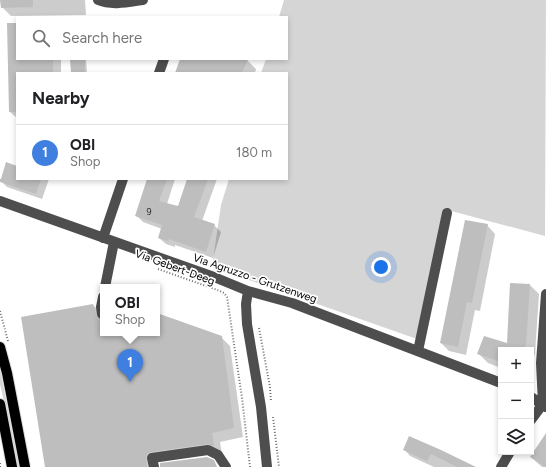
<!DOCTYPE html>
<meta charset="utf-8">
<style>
:root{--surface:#fff;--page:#f6f6f6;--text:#202124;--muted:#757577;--line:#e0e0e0;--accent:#ea580c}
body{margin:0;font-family:Figtree,sans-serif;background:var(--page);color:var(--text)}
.controls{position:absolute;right:12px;bottom:12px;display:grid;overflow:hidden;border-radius:0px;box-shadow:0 2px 6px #0003}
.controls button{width:36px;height:36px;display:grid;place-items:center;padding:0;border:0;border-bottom:1px solid var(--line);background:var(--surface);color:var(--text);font:20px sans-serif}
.you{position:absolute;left:381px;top:267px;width:14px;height:14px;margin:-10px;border:3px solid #fff;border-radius:50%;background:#1a73e8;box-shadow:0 0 0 6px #1a73e833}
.badge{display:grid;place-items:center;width:26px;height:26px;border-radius:50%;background:var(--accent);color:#fff;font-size:13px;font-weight:700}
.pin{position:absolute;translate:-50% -33px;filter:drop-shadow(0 1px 2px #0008)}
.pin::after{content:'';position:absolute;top:21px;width:14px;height:12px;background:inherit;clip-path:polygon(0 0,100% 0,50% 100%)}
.popup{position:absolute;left:100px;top:284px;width:60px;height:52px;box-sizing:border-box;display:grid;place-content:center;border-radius:0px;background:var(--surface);filter:drop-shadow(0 1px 3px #0005);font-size:13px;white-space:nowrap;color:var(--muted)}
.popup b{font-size:15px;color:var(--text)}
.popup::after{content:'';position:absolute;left:50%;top:100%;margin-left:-8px;border:8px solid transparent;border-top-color:var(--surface)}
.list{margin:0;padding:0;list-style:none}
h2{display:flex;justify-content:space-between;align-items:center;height:52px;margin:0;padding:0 16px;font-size:17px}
h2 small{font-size:13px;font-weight:400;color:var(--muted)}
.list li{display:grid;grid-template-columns:26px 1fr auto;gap:12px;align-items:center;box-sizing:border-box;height:56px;padding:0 16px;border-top:1px solid var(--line)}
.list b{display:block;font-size:15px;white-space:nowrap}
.list p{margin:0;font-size:13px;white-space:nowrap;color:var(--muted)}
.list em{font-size:13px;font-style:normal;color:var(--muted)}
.icon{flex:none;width:22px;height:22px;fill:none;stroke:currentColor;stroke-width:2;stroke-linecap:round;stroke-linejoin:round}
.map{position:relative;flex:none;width:546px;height:467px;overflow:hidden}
.search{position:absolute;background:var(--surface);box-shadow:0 2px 6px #0003;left:16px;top:16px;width:272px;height:44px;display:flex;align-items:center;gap:10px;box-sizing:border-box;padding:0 14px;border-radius:0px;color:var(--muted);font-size:15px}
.panel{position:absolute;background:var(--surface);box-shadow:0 2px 6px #0003;left:16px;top:72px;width:272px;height:108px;border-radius:0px}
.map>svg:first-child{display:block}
</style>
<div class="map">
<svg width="546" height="467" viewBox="0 0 546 467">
<rect width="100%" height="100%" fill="#fff"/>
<path fill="#d5d5d5" d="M284 0H546L545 236 444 209 417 339 212 267 221 205 229 179H287V73H261L266 59H287V17H279Z
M0 369 18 460 19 467H16L6 411 0 384Z"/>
<path fill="#0003" d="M2 0H85L86 15 11 16 2 7Z
M17 24V59H61V73H17V118L10 112Z
M71 59H86L87 73H72Z
M181 59H246L256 69 255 73H176Z
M17 167V179H49L42 199 7 187 1 181Z
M148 179H175L167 204 178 208 188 179H217L202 221 214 225 221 232 213 258 175 245V247L166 244 159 238 162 229 143 222 136 215Z
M487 225 495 234 480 311 475 310 466 355 449 351 441 343Z
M530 285 539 294 535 354 531 361V350H501V368L488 363 479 354 508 345Z
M93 305 102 314 103 333H157V314L221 337 230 346 243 437 220 442 222 454 217 452 157 462 154 467H46Z
M410 437 470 467H434L410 456 404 449Z
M546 437V467H542L531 457Z"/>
<path fill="#bebebe" d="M0 0H33V7L1 8Z
M7 23H17V59H53V73H17V112H9Z
M70 59H85V73H71Z
M180 59H248L242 73H175Z
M6 162 17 166V179H41L36 194 0 182V179H1Z
M147 179H167L159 201 178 206 187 179H208L194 217 215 224 206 252 169 239 168 241 158 238 162 225 135 216Z
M465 220 488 224 472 303 467 302 458 347 440 343Z
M510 283 530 284 526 345 523 350H501V362L477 354 484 336 507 343Z
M93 304 97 318 99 320H103V333H157V313L222 336 234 428 212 433 214 446 207 444 151 452 148 453 146 456 147 467H45L21 317Z
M546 433V467H545L530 457Z
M409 436 441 450 476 467H457L431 454 427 461 403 450Z
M207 457 214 460 217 467H160V463Z"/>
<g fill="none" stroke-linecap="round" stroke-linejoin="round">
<defs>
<path id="major" d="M0 347 7 373 25 467
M0 404 12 467"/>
</defs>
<use href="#major" stroke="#dbdbdb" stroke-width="12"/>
<path stroke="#707070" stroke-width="2" stroke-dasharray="1 2" stroke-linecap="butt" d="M158 269 220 291 224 293 227 297 242 398 250 467
M0 311 8 341
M259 328 270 387 271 402
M273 417 279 467
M0 463V467"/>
<path stroke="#4e4e4e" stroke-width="10" d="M98 0C112 6 129 2 143 0
M159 73 164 59
M0 201 214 277 248 291 292 303 501 383
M103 238 123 179
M105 287 114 242
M248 291 246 304 247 324 261 407 267 467
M102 314 101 307 103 297
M418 351 447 213
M531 397 546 407
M531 420 543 404 541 363 546 294
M154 467 152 458 208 450 218 455 226 467
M501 467 510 452"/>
<use href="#major" stroke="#000" stroke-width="10"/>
</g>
<g text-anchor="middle" stroke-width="3.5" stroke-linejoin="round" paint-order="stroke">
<g font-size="9" fill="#303030">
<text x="149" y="215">9</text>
</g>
<g font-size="11" fill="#000" stroke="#fff">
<text transform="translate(175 267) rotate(20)" y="4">Via Gebert-Deeg</text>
<text transform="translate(255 278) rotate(19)" y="4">Via Agruzzo - Grutzenweg</text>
</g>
</g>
</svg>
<div class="controls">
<button>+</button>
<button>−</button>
<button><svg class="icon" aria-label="layers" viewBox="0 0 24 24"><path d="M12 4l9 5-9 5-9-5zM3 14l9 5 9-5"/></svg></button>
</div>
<div class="you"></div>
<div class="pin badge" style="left:130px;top:382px;background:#3f7fe0">1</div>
<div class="popup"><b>OBI</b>Shop</div>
<div class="search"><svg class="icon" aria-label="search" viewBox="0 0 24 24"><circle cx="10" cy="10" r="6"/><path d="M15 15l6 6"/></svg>Search here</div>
<section class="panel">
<h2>Nearby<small></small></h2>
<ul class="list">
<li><span class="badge" style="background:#3f7fe0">1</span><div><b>OBI</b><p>Shop</p></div><em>180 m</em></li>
</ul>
</section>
</div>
